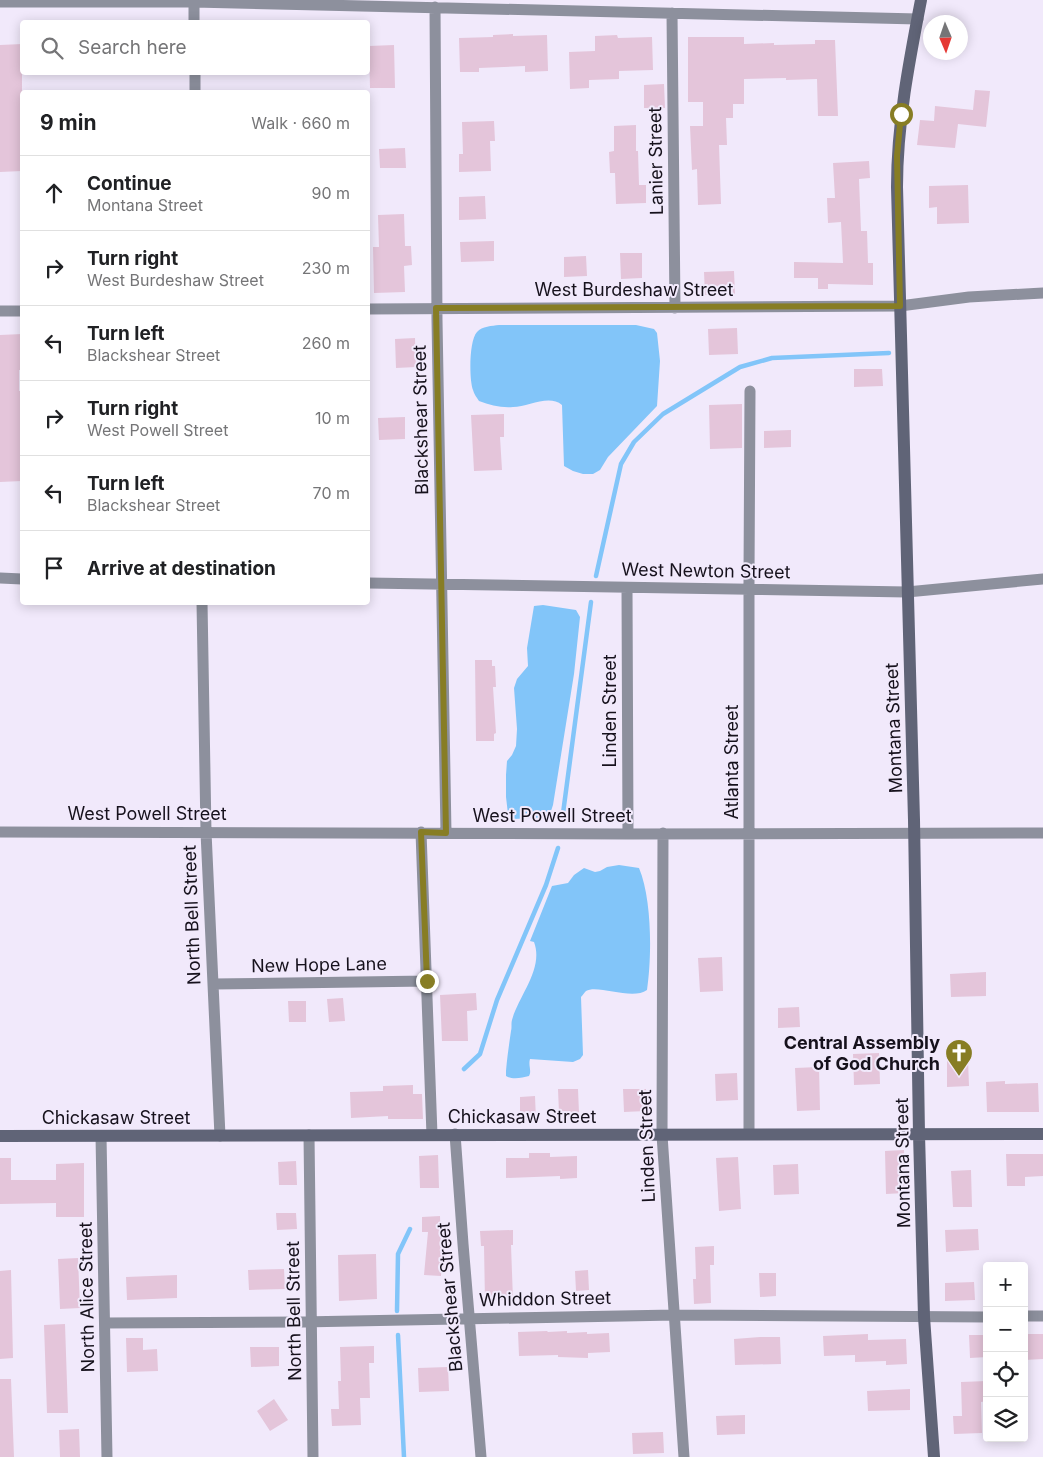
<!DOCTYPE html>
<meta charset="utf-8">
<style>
:root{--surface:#fff;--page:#f2f2f2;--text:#202124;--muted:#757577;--line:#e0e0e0}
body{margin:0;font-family:Inter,sans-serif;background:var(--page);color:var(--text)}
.controls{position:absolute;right:15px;bottom:15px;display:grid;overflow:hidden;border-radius:5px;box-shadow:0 2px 12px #0003}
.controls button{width:45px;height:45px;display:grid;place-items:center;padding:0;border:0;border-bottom:1px solid var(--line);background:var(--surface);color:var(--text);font:25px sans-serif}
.compass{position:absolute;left:923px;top:15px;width:45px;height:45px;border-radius:50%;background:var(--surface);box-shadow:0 2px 12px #0003;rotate:178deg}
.stop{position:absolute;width:15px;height:15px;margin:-11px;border:4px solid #877d24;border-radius:50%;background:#fff}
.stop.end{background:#877d24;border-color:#fff;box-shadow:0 1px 5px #0008}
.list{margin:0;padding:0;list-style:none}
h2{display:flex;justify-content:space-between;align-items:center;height:65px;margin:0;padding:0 20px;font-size:21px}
h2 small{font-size:16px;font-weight:400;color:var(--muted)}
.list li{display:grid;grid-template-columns:32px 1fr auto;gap:15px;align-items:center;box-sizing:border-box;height:75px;padding:0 20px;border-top:1px solid var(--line)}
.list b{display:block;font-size:19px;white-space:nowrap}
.list p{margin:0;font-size:16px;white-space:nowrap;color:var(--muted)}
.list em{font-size:16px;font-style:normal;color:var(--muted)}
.icon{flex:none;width:28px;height:28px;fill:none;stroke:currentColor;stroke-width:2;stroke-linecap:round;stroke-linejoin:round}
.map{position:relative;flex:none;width:1043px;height:1457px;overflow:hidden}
.search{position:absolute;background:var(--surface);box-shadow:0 2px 12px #0003;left:20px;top:20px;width:350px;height:55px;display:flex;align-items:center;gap:12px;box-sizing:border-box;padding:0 18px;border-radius:5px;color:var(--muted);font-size:19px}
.panel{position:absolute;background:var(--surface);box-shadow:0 2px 12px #0003;left:20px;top:90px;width:350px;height:515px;border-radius:5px}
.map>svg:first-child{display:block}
</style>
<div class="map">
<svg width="1043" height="1457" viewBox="0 0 1043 1457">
<rect width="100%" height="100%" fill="#f1e9fb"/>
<path fill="#82c5f9" d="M499 325H636L654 329 657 333 660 361 657 406 608 457 600 470 593 474H583L573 471 564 466 562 405C549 394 528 407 513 407 501 408 490 405 479 401 477 398 474 394 473 390 469 380 469 340 477 332 482 326 492 326 499 325Z
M543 605 576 610 580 617 574 674 553 805 549 817 514 819 508 814 506 797V775L507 761 512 755 516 746 517 729 514 688 517 679 528 666 527 648 534 606Z
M619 865 639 868C652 899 652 956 647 990 632 1001 598 984 586 991 584 993 583 995 581 997L583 1055 580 1059 573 1062 530 1059C528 1065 532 1071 529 1076 522 1078 512 1080 506 1076V1071C507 1058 509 1045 511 1031 512 1028 511 1023 512 1020 519 995 544 969 534 942L530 941 552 886 568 883 574 875 584 868 595 872 600 871 607 867Z"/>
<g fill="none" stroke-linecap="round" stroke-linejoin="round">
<path stroke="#82c5f9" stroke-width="4.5" d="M596 576 621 464 634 442 663 414 740 367 772 358 889 353
M562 821 591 602
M464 1069 480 1054 497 1000 546 885 558 848
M397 1311 398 1254 410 1229
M398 1335 404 1457"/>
</g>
<path fill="#e4c5da" d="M513 34V36L547 35 548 71 525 72V66L479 68V72H460L459 38 493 37V35Z
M617 35 618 38 652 37 653 70 619 71V79L589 80V88L570 89 569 52 595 51V36Z
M688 37H744V44L774 43V45L815 44V40H835L838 116H818L817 79 786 80V78L744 79V104H733V118H726L727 145H719L721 204 698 205 697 169 692 170 690 126H703V102H688Z
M22 44V171L0 172V45Z
M394 45 395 88H370L369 46Z
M664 84 665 108H644V85Z
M975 90 990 91 986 127 958 124 955 148 917 145 920 120 934 121 935 106 973 110Z
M494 121 495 141H490L491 171 459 172V154H463L462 122Z
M636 125V151H638L639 185H646V203L616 204 615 173H610L609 152 614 151V126Z
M405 148 406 168H380L379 149Z
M869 161 870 178 859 179 861 231H867L868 263H873V285L828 284V289H818V278H794V262L843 263 841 222 828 223 827 198H835L833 163Z
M968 185 969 223 937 224V207L929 208V186Z
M485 196 486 219 459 220V197Z
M404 214 405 246H411L412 265 404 266 405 292 374 293 373 247H379L378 215Z
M494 241V261L461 262 460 242Z
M620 253H642V278L621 279Z
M586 256 587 276 564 277V257Z
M734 271 735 294 705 295 704 272Z
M737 328 738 354 709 355 708 329Z
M22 334V370H19V391H22V481L0 482V335Z
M415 338 416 367 396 368 395 339Z
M854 369H882L883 386 854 387Z
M742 404V448L710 449 709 405Z
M504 414V437H500L502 470 474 471 471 415Z
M405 417V439L379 440 378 418Z
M791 430V447L764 448V431Z
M475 660H492V666H495L496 687H493L496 733 494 734V741H476Z
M722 957 723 991 700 992 698 958Z
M986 972V996L951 997 950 974Z
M476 993 477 1010 467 1011 468 1041H442L440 995Z
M343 998 345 1021 329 1022 327 999Z
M288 1001H306V1022H289Z
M799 1007 800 1027 778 1028V1008Z
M879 1053 880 1084 854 1085 853 1054Z
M968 1060 969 1086 947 1087V1061Z
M819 1067 820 1110 797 1111 795 1068Z
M737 1073 738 1100 716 1101 715 1074Z
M1005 1081V1084L1038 1083 1039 1112H987L986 1082Z
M413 1085V1094H422L423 1119H388V1116L351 1118 350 1092 383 1091V1086Z
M558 1089H578L579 1113H559Z
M623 1089H646V1111L624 1112Z
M535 1096 536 1120 520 1121V1097Z
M904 1150 905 1193 886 1194 885 1151Z
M529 1153H550V1157L577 1156V1178L560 1179V1176L506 1178V1158H529Z
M1006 1154H1043V1176L1025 1177V1186H1007Z
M438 1155 439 1188H420L419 1156Z
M738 1157 741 1209 719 1211 716 1158Z
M0 1158H11V1180H56V1164L84 1163V1217H56V1203L0 1204Z
M296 1161 297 1185H279L278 1162Z
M798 1164 799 1194 774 1195 773 1165Z
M971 1170 972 1207H953L951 1171Z
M276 1213H296L297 1229 277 1230Z
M440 1216 441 1251H443L441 1276 424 1275 428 1232H422V1217Z
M978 1229 979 1250 946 1252 945 1230Z
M513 1230V1245H511L513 1300 485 1301 484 1246H481L480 1231Z
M714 1246V1265H710L711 1303 694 1304 693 1279H696L695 1247Z
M376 1254 377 1299 339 1301 338 1255Z
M78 1258 80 1308 60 1309 58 1259Z
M284 1269 285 1289 249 1290 248 1270Z
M11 1270 13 1358 0 1359V1271Z
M588 1270 589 1290 576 1291 575 1271Z
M759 1273H776V1296L760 1297Z
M177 1275V1298L127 1300 126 1277Z
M974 1282 975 1300 945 1301V1283Z
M65 1324 68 1413H47L44 1325Z
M547 1331 548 1332 567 1331V1333L587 1332V1334L609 1333 610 1352 588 1353V1358L558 1357V1355L519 1356 518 1332Z
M868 1334V1340L906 1339 907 1364 886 1365V1361L855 1362V1355L824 1356 823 1336Z
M1024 1334H1043V1359L1024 1360Z
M969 1335H987V1357L970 1358Z
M760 1337H780L781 1364 735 1365 734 1339Z
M126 1338H143V1350L157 1349 158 1371 127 1372Z
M374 1346V1363H369L370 1398H360L361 1425 332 1426 331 1409H339L338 1381H341L340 1347Z
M250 1347H279V1366L251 1367Z
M448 1367 449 1391 419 1392 418 1368Z
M0 1379H11L14 1457H0Z
M987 1381V1401L981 1402 982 1433 954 1434 953 1416H962L961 1382Z
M910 1389V1410L868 1411 867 1391Z
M274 1399 288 1420 270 1431 257 1411Z
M745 1415V1434L717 1435 716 1416Z
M79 1429 80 1457H60L59 1430Z
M663 1432 664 1453 633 1454 632 1433Z"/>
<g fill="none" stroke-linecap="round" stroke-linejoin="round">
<path stroke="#8d909d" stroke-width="11" d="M194 0V22
M0 2H194L918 19
M435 7 437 320 446 833
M672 13 675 308
M195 72V92
M368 309 900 306 969 297 1043 293
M0 311H22
M0 578 22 579
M368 583 907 592 1043 579
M627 588 628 834
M202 602 206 832 220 1136
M0 832 628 834 1043 833
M421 832 432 1135
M663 833 662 1135 684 1457
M213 984 427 981
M455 1134 463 1244 481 1457
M749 1134V577L750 391
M309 1135 313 1457
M101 1136 107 1457
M1024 1316H1043
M105 1323 301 1322 675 1315 987 1317"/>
<path stroke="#606477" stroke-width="12" d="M921 0C909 62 897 124 897 187L914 820 919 1134 924 1317 934 1457
M0 1136 1043 1134"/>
</g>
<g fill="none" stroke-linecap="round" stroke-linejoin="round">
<path stroke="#877d24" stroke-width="6" d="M427 981 421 832 446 833 436 308 900 306 897 156 901 114"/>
</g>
<defs>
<symbol id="church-pin" viewBox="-11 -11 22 30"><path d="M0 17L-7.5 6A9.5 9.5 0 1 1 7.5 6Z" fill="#877d24" stroke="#f1e9fb"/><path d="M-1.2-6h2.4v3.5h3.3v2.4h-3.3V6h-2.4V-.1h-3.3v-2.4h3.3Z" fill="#fff"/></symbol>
</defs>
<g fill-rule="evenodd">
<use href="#church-pin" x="943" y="1037" width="32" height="43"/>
</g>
<g text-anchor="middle" stroke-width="4" stroke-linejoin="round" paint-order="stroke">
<g font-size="18" fill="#16111c" stroke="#f1e9fb">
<text transform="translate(656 161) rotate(-91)" y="6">Lanier Street</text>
<text x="634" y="296">West Burdeshaw Street</text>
<text transform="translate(421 420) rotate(-91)" y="6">Blackshear Street</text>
<text transform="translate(706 571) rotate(1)" y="6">West Newton Street</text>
<text transform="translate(610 711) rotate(-90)" y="6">Linden Street</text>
<text transform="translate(894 728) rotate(-92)" y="6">Montana Street</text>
<text transform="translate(732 762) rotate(-90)" y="6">Atlanta Street</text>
<text x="147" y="820">West Powell Street</text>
<text x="552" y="822">West Powell Street</text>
<text transform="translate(192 915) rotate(-92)" y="6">North Bell Street</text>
<text transform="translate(319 965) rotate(-1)" y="6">New Hope Lane</text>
<text x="522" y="1123">Chickasaw Street</text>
<text x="116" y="1124">Chickasaw Street</text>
<text transform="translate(647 1146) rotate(-92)" y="6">Linden Street</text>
<text transform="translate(903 1163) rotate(-91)" y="6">Montana Street</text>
<text transform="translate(87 1297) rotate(-91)" y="6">North Alice Street</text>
<text transform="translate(450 1297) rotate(-95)" y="6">Blackshear Street</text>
<text transform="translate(545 1299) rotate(-1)" y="6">Whiddon Street</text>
<text transform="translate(294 1311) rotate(-91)" y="6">North Bell Street</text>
</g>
<g font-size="18" font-weight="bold" fill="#16111c" stroke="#f1e9fb" text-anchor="end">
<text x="940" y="1049">Central Assembly<tspan x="940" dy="21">of God Church</tspan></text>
</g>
</g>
</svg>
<div class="controls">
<button>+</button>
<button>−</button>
<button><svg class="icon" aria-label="locate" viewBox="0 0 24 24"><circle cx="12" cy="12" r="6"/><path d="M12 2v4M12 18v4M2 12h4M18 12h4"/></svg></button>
<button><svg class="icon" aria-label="layers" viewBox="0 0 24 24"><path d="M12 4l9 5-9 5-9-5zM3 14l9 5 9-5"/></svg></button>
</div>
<svg class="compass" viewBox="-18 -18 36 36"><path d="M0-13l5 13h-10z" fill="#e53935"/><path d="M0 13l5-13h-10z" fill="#757577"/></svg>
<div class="stop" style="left:901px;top:114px"></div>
<div class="stop end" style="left:427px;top:981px"></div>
<div class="search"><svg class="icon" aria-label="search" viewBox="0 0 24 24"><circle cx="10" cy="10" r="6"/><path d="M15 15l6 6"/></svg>Search here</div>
<section class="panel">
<h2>9 min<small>Walk · 660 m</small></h2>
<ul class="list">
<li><svg class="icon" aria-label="ahead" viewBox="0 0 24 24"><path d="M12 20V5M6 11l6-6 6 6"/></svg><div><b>Continue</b><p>Montana Street</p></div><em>90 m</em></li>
<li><svg class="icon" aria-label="right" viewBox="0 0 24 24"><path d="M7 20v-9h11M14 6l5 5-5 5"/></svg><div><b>Turn right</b><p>West Burdeshaw Street</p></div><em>230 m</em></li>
<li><svg class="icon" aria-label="left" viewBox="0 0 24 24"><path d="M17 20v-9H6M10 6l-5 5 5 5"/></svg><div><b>Turn left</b><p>Blackshear Street</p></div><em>260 m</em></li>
<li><svg class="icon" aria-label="right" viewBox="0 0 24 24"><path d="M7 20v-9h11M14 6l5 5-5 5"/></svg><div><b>Turn right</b><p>West Powell Street</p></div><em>10 m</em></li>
<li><svg class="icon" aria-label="left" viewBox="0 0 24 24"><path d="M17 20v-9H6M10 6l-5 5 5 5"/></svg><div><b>Turn left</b><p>Blackshear Street</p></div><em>70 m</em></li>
<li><svg class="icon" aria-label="arrive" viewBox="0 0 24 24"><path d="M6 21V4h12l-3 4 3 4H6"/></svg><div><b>Arrive at destination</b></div></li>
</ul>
</section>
</div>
